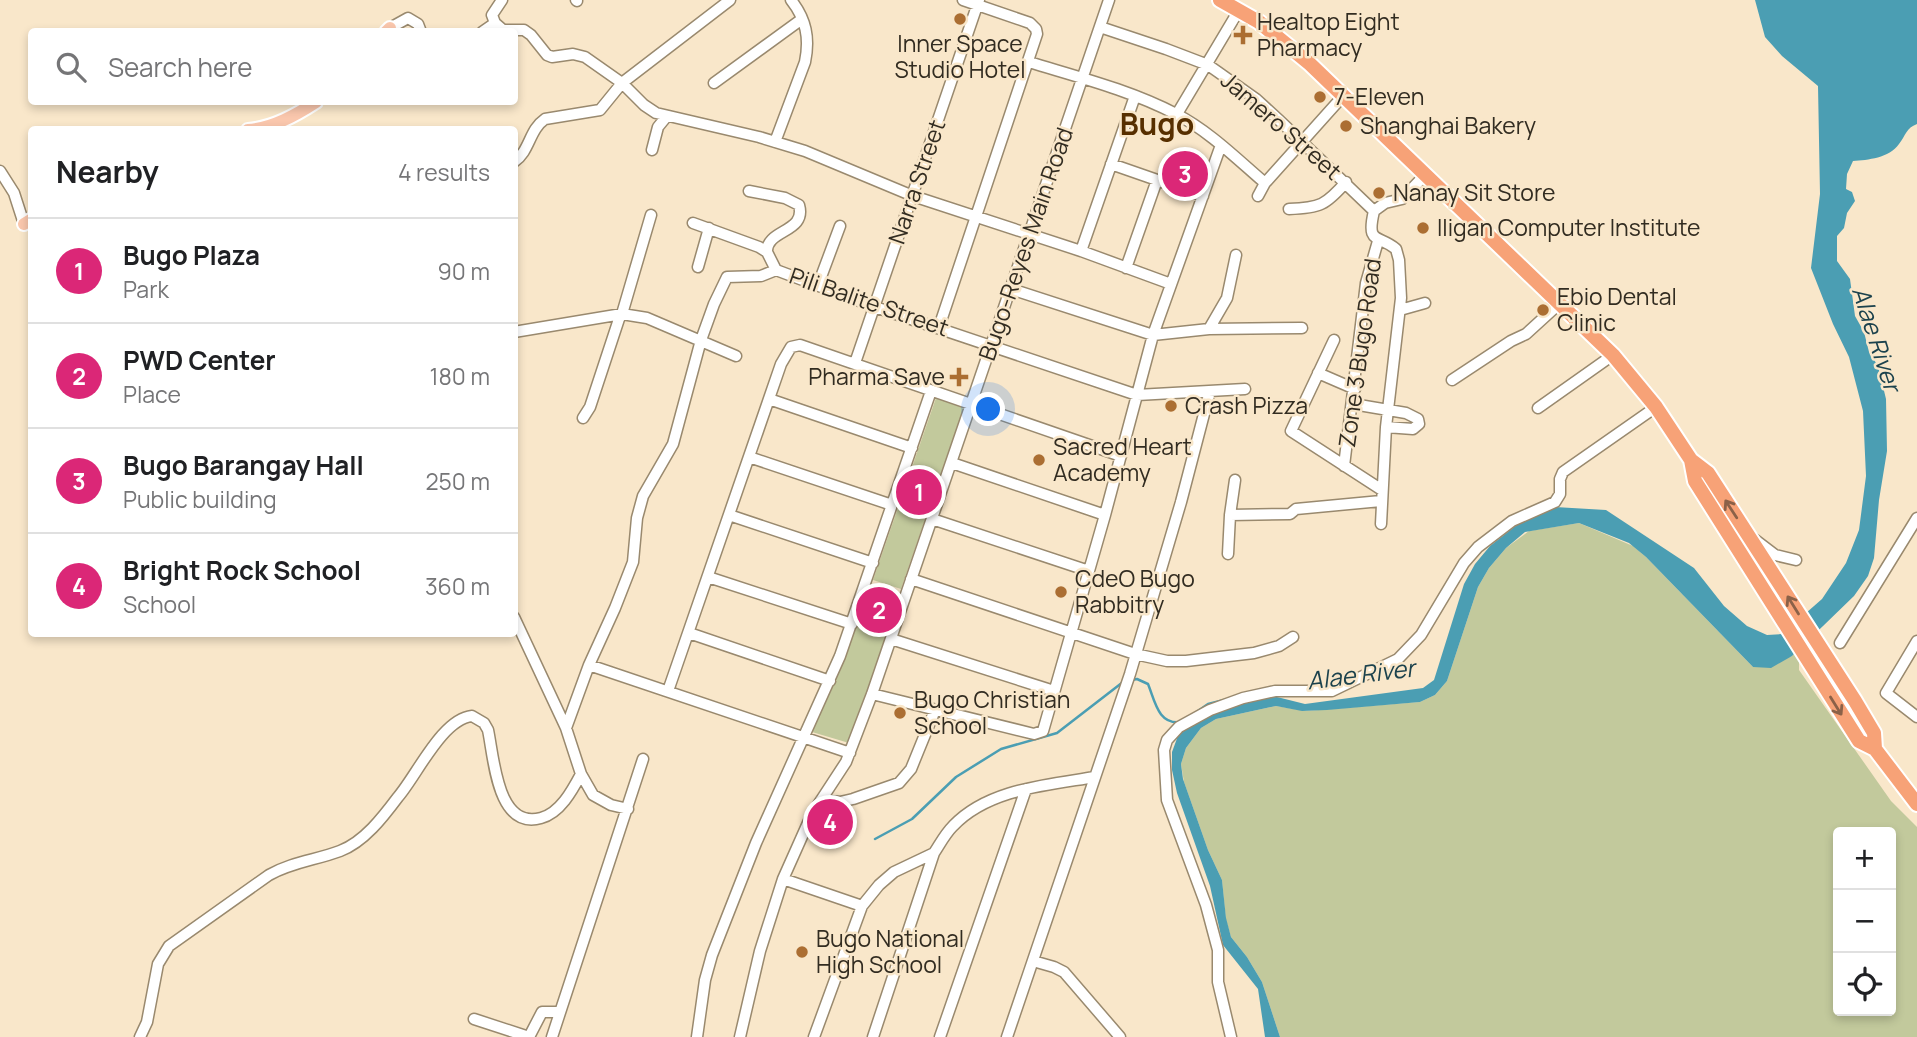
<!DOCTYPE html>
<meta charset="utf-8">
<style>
:root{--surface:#fff;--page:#f2f2f2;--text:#202124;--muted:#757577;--line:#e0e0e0;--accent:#db2777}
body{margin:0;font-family:Manrope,sans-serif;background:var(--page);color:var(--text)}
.controls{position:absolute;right:21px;bottom:21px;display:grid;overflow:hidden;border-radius:7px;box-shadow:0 4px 10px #0003}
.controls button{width:63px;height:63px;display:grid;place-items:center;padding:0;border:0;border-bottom:2px solid var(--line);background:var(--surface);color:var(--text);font:35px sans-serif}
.you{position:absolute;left:989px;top:410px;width:24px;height:24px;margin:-18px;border:5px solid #fff;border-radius:50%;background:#1a73e8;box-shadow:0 0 0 10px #1a73e833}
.badge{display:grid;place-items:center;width:46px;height:46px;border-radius:50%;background:var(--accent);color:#fff;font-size:23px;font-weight:700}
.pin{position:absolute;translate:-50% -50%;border:4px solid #fff;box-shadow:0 2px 7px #0006}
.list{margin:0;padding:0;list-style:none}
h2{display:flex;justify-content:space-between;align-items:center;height:91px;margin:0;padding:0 28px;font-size:30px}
h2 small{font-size:23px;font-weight:400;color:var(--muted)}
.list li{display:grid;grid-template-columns:46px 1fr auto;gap:21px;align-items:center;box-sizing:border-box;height:105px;padding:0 28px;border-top:2px solid var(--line)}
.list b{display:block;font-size:26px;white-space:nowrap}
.list p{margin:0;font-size:23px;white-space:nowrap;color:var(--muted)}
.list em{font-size:23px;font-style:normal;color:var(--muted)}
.icon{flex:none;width:38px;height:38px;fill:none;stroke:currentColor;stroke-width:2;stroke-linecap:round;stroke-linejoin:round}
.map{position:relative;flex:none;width:1917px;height:1037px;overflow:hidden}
.search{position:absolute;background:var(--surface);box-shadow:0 4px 10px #0003;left:28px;top:28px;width:490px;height:77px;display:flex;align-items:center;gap:18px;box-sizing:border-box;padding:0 24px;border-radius:7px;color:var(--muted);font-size:26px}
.panel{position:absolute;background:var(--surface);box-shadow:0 4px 10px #0003;left:28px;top:126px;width:490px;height:511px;border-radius:7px}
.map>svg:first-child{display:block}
</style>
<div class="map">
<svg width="1917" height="1037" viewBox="0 0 1917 1037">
<rect width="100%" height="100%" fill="#f9e7ca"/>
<path fill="#c2c99c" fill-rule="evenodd" d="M937 395 965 404 901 589 873 580Z
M1579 523 1633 546 1646 557 1753 667 1792 656 1799 650V670L1891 801 1917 827V1037H1280L1262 982 1247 957 1231 937 1226 920 1222 880 1208 850 1184 782 1181 764 1186 748 1201 728 1216 719 1276 706 1306 711 1420 702 1435 695 1447 681 1478 587 1489 568 1506 548 1529 531ZM1838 832H1891V1011H1838Z
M858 623 888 633 849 743 812 732Z"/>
<path fill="#4b9eb3" d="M1755 0H1917V124C1906 128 1906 135 1899 144 1889 158 1868 160 1853 161L1847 174 1846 189 1852 192 1855 201 1847 213 1844 228 1837 236V261L1850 279 1855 316 1864 332 1869 352 1878 366 1886 399 1887 451 1879 500 1874 558 1868 576 1854 596 1792 656 1771 668 1753 667 1646 557 1629 543 1579 523 1525 532 1506 548 1489 568 1478 587 1447 681 1435 695 1420 702 1327 710 1302 711 1276 706 1216 719 1201 728 1186 748 1181 764 1183 779 1208 850 1222 880 1226 918 1231 937 1247 957 1262 982 1280 1037H1265L1258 989 1223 945 1210 886 1177 793 1172 770V752L1179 733 1192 719 1258 698 1277 697 1305 704 1423 688 1434 680 1464 584 1475 564 1490 546 1527 517 1555 507 1606 510 1694 568 1724 606 1747 626 1767 635 1782 634 1822 599 1846 563 1859 530 1866 476 1863 411 1849 357 1833 324 1811 268 1820 194 1818 86 1782 56 1765 37Z"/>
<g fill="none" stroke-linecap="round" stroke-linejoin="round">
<path stroke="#4b9eb3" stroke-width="2.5" d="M1132 680 1137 679 1148 684C1155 701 1158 725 1181 722
M1195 713 1208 704 1224 700
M875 839 912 819 956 777 1001 749 1057 733 1123 682"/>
<defs>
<path id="minor" d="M502 0 492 15 495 23 503 30H524L531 35 547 55 552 57 573 54 585 57 622 83 644 105 656 113 759 137 805 151 913 196 1081 251 1171 284
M576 0 577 1
M1100 27 1166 49 1208 65 1218 72 1256 99 1280 121 1374 211
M390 28 408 18 418 24 421 32
M482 32 495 23
M1029 62C1078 77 1130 90 1176 114 1209 131 1237 159 1265 183L1343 96
M714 83 802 19
M1177 114 1239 10
M775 142 805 62C810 38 806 19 791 0
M652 150 658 127 667 116
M514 162C530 151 529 130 545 119L600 110 622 83 730 0
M1111 164 1203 196
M0 171 14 193 24 224
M749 191 785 198 799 205C807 233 766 229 767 252
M1258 196 1265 183
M1289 209C1320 208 1326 205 1346 182
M693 223 759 247 767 252 776 270
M1081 251 1135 96
M698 267 709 228
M1126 268 1157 180
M776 270 875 307 1137 395 1245 389
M818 285 840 226
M1011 289 1153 335 1209 329 1302 328
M1400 310 1425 303
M939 327 1037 34 1036 29 1030 23 963 0
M1209 329 1227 298 1236 255
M514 332 622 314 647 318 736 356
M1334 340 1291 431 1382 490
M855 363 979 0
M1318 373 1355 389
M1452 380 1511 341 1526 334 1560 303
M769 399 912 448
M1353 404 1406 413 1418 419 1419 424 1413 429 1386 427
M1538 408 1613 355
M583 418 590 407 619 319 622 314 651 215
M749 457 892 505
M952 463 1105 515
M1344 466 1366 283 1378 241
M729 515 873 563
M1230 515 1290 514 1296 509 1381 501
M932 519 1089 571
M1381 524 1386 427 1401 298 1399 260 1396 249C1378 234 1366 245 1374 211L1385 203 1402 199 1426 174
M1754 539 1775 555 1796 560
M1228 554 1230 515 1235 480
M708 577 852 624
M911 579 1135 654 1167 661H1186L1254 653 1279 646 1293 637
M514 617 566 728 581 774 593 795 611 805 628 809
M689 633 830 681
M891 639 1054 691
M1917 641 1886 693 1917 717
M1840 643 1917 518
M589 665 850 753
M668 691 781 364 791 347 800 345 1121 456
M872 694 1034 734 1043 731 1105 515 1153 335 1221 145
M566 728 589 665 615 608 633 562 637 518 643 496 673 444 701 340 714 304 727 277 761 276 776 270
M821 800 840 802 853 799 899 783 911 769 935 710
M783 879 862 906
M1033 961 1054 967 1064 972 1120 1037
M474 1019 529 1037
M140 1037 147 1022 158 964 169 946 269 875C292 862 316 860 340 851 364 842 383 817 398 797 417 775 442 719 472 716L484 723 488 730C494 758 497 830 541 818 560 813 572 791 581 774
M529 1037 542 1012H559
M552 1037 643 759
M697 1037 705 980 712 955 756 843 840 656 931 391
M740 1037 760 951 783 879 812 814 846 762 872 694 1109 0
M814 1037 862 906 879 885 894 872 934 853
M873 1037 934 853C940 844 945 834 953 826 988 789 1047 785 1095 777
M940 1037 1026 789
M1007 1037 1130 674 1181 502 1210 391
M1231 1037 1218 982V950L1206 905 1167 800 1164 750 1167 740 1179 727 1210 710 1243 698 1275 691H1332L1398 659 1421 635 1464 563 1478 547 1512 521 1555 502 1560 494V479L1563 472 1656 407"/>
<path id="major" d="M386 32 390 28
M248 130C273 128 296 115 316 102
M24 224 32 219"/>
<path id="highway" d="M1220 0 1259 22 1309 63 1613 355 1656 407 1691 460 1708 473 1855 701 1874 733 1875 749
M1691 460 1695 481 1859 741 1875 749 1917 804"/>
</defs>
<use href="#minor" stroke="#99896e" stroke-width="13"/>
<use href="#major" stroke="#fff" stroke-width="16"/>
<use href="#highway" stroke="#fff" stroke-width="18"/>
<use href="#minor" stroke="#fff" stroke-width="10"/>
<use href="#major" stroke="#fac7ad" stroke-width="12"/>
<use href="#highway" stroke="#f7a277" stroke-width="14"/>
</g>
<defs><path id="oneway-shaft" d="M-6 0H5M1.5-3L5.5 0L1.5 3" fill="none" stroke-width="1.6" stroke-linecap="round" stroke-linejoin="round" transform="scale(1.75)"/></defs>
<g stroke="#8b6148">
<use href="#oneway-shaft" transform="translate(1731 509) rotate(-123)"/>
<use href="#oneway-shaft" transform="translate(1793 605) rotate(-122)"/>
<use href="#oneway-shaft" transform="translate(1836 706) rotate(58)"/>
</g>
<g fill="#ab6e32" stroke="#f9e7ca" stroke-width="2.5">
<circle cx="960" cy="19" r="7"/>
<path d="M1239.5 24.5h7v7h7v7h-7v7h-7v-7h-7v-7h7z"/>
<circle cx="1320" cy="97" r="7"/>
<circle cx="1346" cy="126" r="7"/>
<circle cx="1379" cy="193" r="7"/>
<circle cx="1423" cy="228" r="7"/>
<circle cx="1543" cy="310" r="7"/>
<path d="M955.5 366.5h7v7h7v7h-7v7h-7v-7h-7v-7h7z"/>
<circle cx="1171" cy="406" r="7"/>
<circle cx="1039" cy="460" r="7"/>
<circle cx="1061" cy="592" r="7"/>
<circle cx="900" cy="713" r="7"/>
<circle cx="802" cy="952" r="7"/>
</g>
<g text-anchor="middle" stroke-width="5" stroke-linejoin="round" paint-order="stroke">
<g font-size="23" fill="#322c21" stroke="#f9e7ca" text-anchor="start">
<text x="1257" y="30">Healtop Eight<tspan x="1257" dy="26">Pharmacy</tspan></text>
<text x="960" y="52" text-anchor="middle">Inner Space<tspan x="960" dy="26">Studio Hotel</tspan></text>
<text x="1334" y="105">7-Eleven</text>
<text x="1360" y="134">Shanghai Bakery</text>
<text x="1393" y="201">Nanay Sit Store</text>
<text x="1437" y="236">Iligan Computer Institute</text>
<text x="1557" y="305">Ebio Dental<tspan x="1557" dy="26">Clinic</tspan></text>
<text x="945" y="385" text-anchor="end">Pharma Save</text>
<text x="1185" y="414">Crash Pizza</text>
<text x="1053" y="455">Sacred Heart<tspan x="1053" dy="26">Academy</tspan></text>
<text x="1075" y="587">CdeO Bugo<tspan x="1075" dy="26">Rabbitry</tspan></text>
<text x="914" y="708">Bugo Christian<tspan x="914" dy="26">School</tspan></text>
<text x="816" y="947">Bugo National<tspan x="816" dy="26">High School</tspan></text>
</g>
<g font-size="23" fill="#322c21" stroke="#f9e7ca">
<text transform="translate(1281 126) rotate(41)" y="8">Jamero Street</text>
<text transform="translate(917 182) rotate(-71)" y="8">Narra Street</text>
<text transform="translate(1026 244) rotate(-71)" y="8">Bugo-Reyes Main Road</text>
<text transform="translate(869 302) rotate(19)" y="8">Pili Balite Street</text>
<text transform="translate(1360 353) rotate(-82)" y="8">Zone 3 Bugo Road</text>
</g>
<g font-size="24" font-style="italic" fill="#1c424d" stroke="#f9e7ca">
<text transform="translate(1876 339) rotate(72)" y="8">Alae River</text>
<text transform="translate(1361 675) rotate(-7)" y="8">Alae River</text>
</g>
<g font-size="30" font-weight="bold" fill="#572f00" stroke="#f9e7ca">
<text x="1157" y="135">Bugo</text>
</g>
</g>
</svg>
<div class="controls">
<button>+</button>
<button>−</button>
<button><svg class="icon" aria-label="locate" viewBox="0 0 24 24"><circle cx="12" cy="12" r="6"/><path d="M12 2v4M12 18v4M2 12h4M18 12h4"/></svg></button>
</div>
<div class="you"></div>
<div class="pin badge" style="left:919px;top:492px">1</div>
<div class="pin badge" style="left:879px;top:610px">2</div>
<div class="pin badge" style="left:1185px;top:174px">3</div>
<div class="pin badge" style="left:830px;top:822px">4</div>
<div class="search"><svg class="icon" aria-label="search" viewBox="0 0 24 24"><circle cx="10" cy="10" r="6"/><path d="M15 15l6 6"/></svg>Search here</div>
<section class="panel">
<h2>Nearby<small>4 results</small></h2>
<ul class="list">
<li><span class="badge">1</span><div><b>Bugo Plaza</b><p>Park</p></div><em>90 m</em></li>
<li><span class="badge">2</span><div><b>PWD Center</b><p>Place</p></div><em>180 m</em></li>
<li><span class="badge">3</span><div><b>Bugo Barangay Hall</b><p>Public building</p></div><em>250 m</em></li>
<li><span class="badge">4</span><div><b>Bright Rock School</b><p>School</p></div><em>360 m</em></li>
</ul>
</section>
</div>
